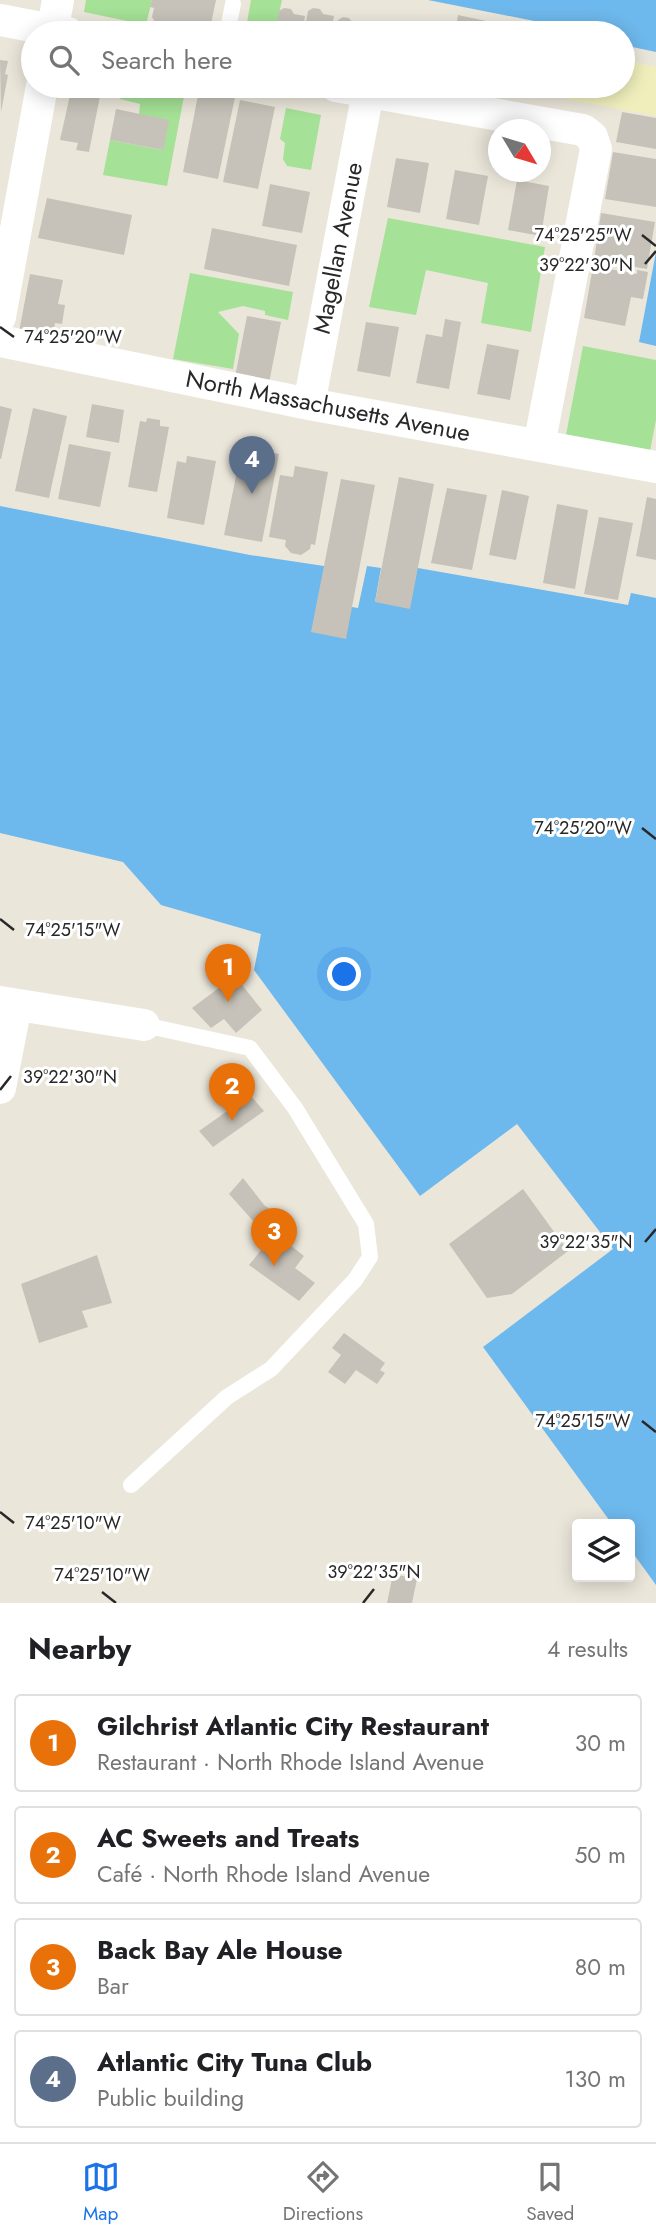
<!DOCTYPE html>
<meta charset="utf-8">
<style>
:root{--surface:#fff;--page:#f6f6f6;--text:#202124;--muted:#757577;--line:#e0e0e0;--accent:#1a73e8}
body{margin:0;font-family:Jost,sans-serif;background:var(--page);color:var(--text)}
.controls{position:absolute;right:21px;bottom:21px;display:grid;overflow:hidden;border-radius:7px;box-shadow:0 4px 18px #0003}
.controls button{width:63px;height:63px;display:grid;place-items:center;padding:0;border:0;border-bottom:2px solid var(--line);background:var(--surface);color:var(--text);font:35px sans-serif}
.compass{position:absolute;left:488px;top:119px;width:63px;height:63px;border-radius:50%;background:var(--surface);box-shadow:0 4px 18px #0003;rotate:128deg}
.you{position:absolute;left:345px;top:975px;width:24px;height:24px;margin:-18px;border:5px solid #fff;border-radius:50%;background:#1a73e8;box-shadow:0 0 0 10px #1a73e833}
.badge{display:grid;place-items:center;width:46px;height:46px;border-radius:50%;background:var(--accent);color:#fff;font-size:23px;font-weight:700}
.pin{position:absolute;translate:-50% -58px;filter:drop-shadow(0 2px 4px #0008)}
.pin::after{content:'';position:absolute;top:37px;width:24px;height:21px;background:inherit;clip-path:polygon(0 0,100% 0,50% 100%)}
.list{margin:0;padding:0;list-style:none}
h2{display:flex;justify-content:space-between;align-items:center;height:91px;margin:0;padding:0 28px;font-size:30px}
h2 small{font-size:23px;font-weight:400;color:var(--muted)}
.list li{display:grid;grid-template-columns:46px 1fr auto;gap:21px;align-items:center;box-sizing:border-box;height:98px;margin:0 14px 14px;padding:0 14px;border:2px solid var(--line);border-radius:7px}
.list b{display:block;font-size:26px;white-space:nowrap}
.list p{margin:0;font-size:23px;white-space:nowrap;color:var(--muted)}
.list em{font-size:23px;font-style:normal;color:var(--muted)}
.icon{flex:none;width:38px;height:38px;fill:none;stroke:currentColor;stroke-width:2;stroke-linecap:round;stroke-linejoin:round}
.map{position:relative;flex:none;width:656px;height:1603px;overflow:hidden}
.search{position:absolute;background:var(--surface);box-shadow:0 4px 18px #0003;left:21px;right:21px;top:21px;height:77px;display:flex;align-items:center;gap:18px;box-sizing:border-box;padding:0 24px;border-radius:38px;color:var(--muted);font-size:26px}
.sheet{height:539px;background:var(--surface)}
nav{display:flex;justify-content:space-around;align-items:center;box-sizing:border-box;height:98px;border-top:2px solid var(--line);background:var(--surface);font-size:19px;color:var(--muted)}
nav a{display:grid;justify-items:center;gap:4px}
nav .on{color:var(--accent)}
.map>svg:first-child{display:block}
</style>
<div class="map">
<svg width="656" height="1603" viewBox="0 0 656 1603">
<rect width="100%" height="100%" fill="#ebe6da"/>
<path fill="#a5e196" d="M86 0H152L146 25 84 12Z
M251 0H282L275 33H245Z
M122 86H157L185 91 167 186 103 175 110 140 162 150 139 114 140 104 120 99Z
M286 108 321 115 311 170 287 166 283 159 285 143 280 139Z
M388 218 545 247 531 332 481 323 488 283 426 270 416 315 369 307Z
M190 273 293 292 288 320 265 315V311L243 306 218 312 239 334 233 369 173 359Z
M583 346 656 360V420L650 451 566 435Z"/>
<path fill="#f0efbc" d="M623 60 656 67V116L508 88V86H623Z"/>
<path fill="#6db8ec" d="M428 0H656V52L623 45V33H595Z
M656 252V346L639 342Z
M0 506 250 555 324 566 352 607 358 608 367 566 381 568 375 602 418 568 628 605 631 593 656 598V1585L630 1549V1524H612L483 1347 613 1249 517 1124 420 1196 254 970 261 934 161 905 123 862 0 833Z"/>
<path fill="#c6c2b9" d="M152 0H216L209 33 163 32 164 25 156 24 152 17 154 8 150 7Z
M284 8 291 9 294 14 305 16 302 33H275L279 11Z
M313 8 320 9 323 14 334 16 331 33H304L308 11Z
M458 15 486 21 484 33H455Z
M343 17 349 18 353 23 363 25 362 33H335L338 20Z
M0 60 8 61 5 74 8 75 1 112Z
M72 86 101 91 89 152 76 150 78 143 60 140Z
M445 86H474L473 90 463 88 462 91 444 88Z
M477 86H503L501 98 475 93Z
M199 90 235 97 218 179 183 172Z
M240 100 275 107 258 189 223 182Z
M116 109 169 120 163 150 110 140Z
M622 112 656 118V149L616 142Z
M613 152 656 159V207L605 199Z
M396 158 429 163 420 213 387 207Z
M455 170 488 176 479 225 446 219Z
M517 180 549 186 541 236 508 230Z
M270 184 310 192 302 233 262 226Z
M47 198 132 215 124 255 38 238Z
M601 213 655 222 647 269 594 260Z
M212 228 297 245 289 286 204 269Z
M593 266 637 274V270L648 272 643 299 631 297 625 326 584 318Z
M30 274 63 280 58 304 65 305 62 324 55 323 52 343 18 337Z
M247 316 281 322 269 383 235 377Z
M445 319 461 322 449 389 416 383 426 334 442 337Z
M366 322 399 327 390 377 357 371Z
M487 344 519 350 510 400 477 394Z
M92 404 124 410 119 443 86 437Z
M0 406 12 409 1 459H0Z
M33 408 67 416 49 498 15 491Z
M147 418 160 420V426L169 427 157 492 128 487 140 421 146 422Z
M69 444 111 452 100 507 58 499Z
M242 447 279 454 262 542 224 535Z
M187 456 216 461 204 525 167 518 177 461 186 463Z
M295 466 328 472 315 545 311 544 310 549 301 555 291 553 285 546 286 540 269 537 280 475 293 477Z
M399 477 434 484 410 609 375 602Z
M341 479 375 485 346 639 311 632Z
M447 488 487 495 472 570 431 563Z
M502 490 529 496 516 560 489 555Z
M647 497 656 499V560L636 556Z
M557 504 588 510 575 589 543 583Z
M599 517 633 523 618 600 584 594Z
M235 976 262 1010 236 1033 224 1019 211 1028 192 1008Z
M250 1095 264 1111 213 1147 199 1131Z
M243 1178 265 1206 272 1210 266 1229 254 1222 229 1194Z
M523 1189 568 1251 512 1294 487 1298 449 1244Z
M275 1233 304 1256 295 1268 315 1283 299 1301 249 1265Z
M97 1255 112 1303 82 1311 88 1327 39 1343 21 1284Z
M344 1333 385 1363 380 1370 385 1373 377 1384 356 1370 345 1384 328 1372 341 1355 332 1348Z
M393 1574 417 1579 412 1603H387Z"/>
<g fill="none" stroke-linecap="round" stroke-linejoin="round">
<path stroke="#fff" stroke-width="16" d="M227 33 233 4
M131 1485 227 1397 271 1369 355 1280 370 1257 366 1224 295 1108 250 1048 144 1025"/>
<path stroke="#fff" stroke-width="32" d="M0 20 68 33
M52 33 58 0
M336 86 583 130 592 137 596 149 539 446
M0 317 42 86
M0 341 309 404 656 467
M309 404 368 92
M0 1002 144 1025
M0 1088 16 1005"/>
</g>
<path fill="none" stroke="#282828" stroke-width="2.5" d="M642 235 656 246M645 264 656 251M0 327 14 337M642 828 656 839M0 919 14 930M0 1090 11 1076M645 1242 656 1229M642 1421 656 1432M0 1512 14 1523M102 1592 116 1603M363 1603 374 1589"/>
<g text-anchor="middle" stroke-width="6" stroke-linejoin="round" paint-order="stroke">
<g font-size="24" fill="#282828" stroke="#fff">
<text transform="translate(338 248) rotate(-79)" y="8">Magellan Avenue</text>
<text transform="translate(328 406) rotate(11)" y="8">North Massachusetts Avenue</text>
</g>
</g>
<g font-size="18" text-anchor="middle" fill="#282828" stroke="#fff" stroke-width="6" stroke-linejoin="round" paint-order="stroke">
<text x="583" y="241">74°25'25"W</text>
<text x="586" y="271">39°22'30"N</text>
<text x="73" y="343">74°25'20"W</text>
<text x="583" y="834">74°25'20"W</text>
<text x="73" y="936">74°25'15"W</text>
<text x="70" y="1083">39°22'30"N</text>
<text x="586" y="1248">39°22'35"N</text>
<text x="583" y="1427">74°25'15"W</text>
<text x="73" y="1529">74°25'10"W</text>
<text x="374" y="1578">39°22'35"N</text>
<text x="102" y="1581">74°25'10"W</text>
</g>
</svg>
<div class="controls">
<button><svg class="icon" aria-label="layers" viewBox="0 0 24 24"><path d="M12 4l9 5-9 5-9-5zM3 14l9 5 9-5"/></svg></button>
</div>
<svg class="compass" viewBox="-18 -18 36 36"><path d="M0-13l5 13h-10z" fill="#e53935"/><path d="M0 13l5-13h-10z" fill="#757577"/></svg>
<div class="you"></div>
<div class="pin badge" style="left:228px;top:1002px;background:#e8710a">1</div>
<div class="pin badge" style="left:232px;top:1121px;background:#e8710a">2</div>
<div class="pin badge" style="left:274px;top:1266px;background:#e8710a">3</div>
<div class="pin badge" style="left:252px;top:494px;background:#5c6f8a">4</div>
<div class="search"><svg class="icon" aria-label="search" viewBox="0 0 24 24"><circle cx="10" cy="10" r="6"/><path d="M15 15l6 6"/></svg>Search here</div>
</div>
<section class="sheet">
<h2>Nearby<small>4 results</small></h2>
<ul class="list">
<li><span class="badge" style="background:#e8710a">1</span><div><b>Gilchrist Atlantic City Restaurant</b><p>Restaurant · North Rhode Island Avenue</p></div><em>30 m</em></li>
<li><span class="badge" style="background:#e8710a">2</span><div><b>AC Sweets and Treats</b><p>Café · North Rhode Island Avenue</p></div><em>50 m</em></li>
<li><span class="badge" style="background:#e8710a">3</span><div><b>Back Bay Ale House</b><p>Bar</p></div><em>80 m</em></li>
<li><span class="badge" style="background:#5c6f8a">4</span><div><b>Atlantic City Tuna Club</b><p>Public building</p></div><em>130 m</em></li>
</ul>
</section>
<nav>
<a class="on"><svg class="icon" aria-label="map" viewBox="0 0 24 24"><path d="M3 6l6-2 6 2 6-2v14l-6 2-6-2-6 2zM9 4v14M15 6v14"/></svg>Map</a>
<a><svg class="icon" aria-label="directions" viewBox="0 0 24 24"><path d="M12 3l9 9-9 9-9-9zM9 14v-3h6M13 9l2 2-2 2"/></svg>Directions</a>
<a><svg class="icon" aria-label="saved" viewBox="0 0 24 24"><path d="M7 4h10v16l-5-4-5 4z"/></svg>Saved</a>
</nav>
